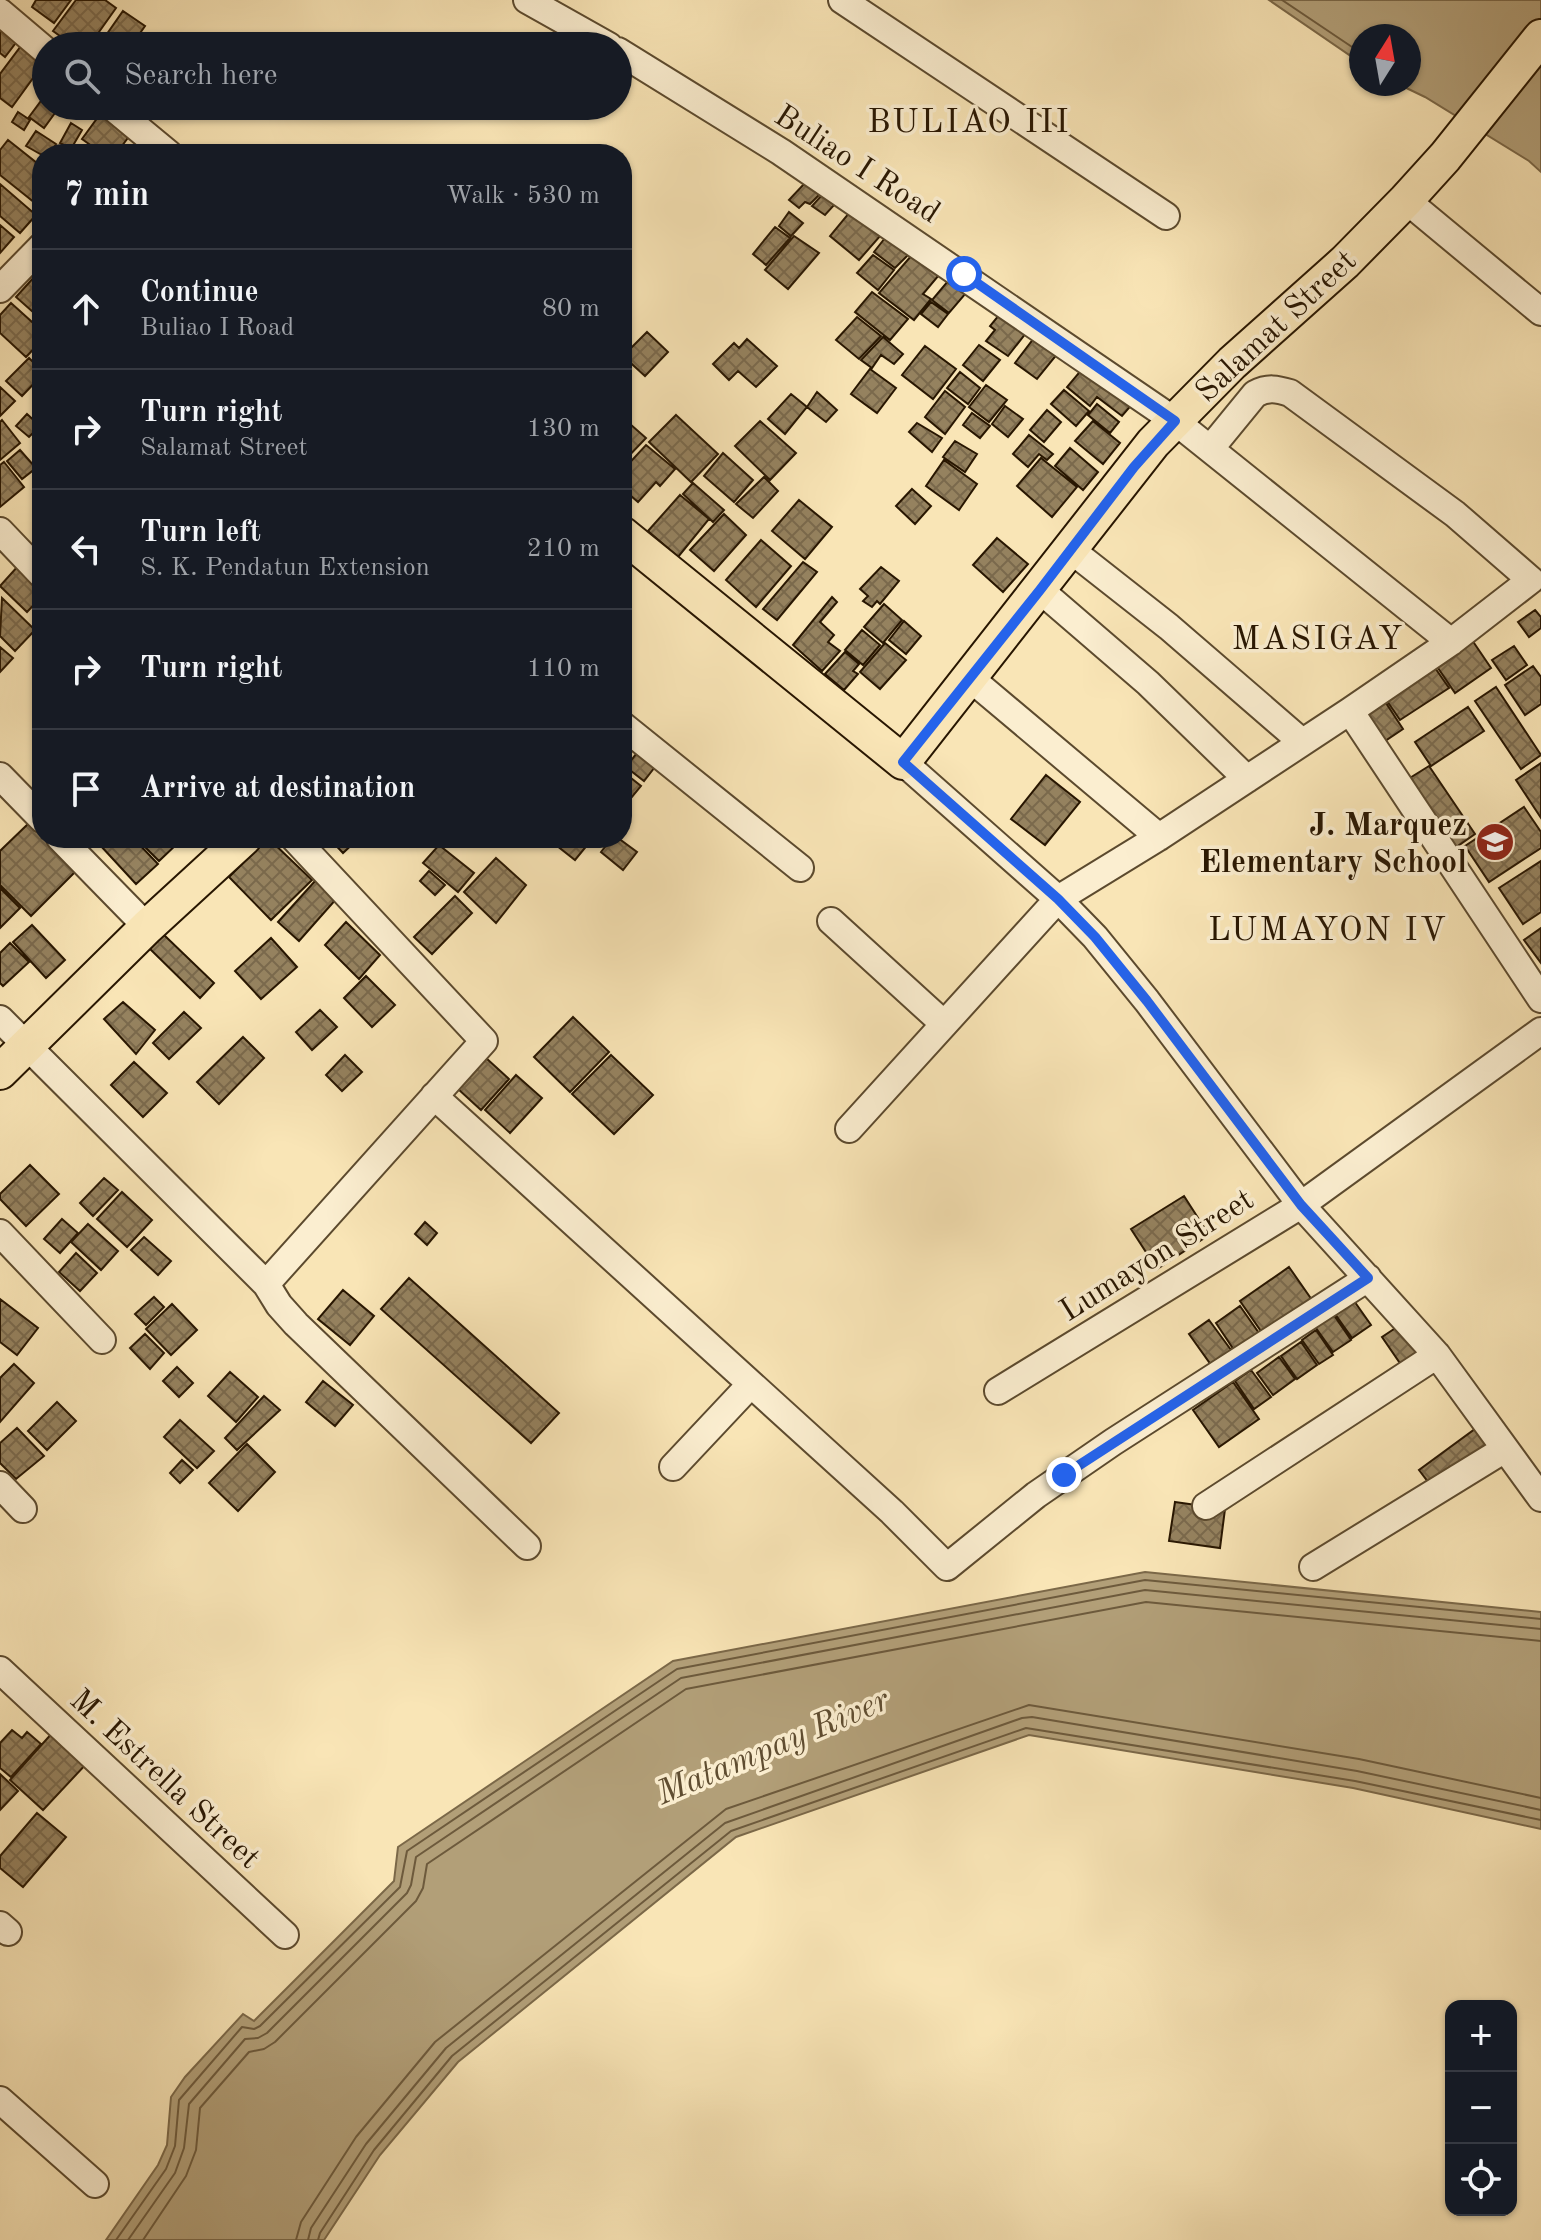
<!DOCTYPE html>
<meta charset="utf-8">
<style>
:root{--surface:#171b24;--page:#242831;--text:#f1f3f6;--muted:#9ea1a6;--line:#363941}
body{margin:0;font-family:"Old Standard TT",serif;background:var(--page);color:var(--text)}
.controls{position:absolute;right:24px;bottom:24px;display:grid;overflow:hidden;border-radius:16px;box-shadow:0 2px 6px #0004}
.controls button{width:72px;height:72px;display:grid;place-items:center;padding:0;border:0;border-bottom:2px solid var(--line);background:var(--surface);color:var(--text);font:40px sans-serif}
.compass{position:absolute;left:1349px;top:24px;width:72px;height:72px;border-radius:50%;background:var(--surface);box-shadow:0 2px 6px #0004;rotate:11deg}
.stop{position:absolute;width:24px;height:24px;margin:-18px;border:6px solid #2563eb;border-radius:50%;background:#fff}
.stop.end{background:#2563eb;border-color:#fff;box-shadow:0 2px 8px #0008}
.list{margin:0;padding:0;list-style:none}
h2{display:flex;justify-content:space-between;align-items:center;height:104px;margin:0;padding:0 32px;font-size:34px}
h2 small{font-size:26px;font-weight:400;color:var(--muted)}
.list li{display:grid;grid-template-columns:52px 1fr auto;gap:24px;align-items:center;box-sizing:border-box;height:120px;padding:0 32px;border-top:2px solid var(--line)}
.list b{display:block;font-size:30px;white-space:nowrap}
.list p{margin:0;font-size:26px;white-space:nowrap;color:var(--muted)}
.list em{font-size:26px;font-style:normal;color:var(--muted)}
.icon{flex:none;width:44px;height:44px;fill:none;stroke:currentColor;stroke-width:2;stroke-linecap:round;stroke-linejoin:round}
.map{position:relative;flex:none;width:1541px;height:2240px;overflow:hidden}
.search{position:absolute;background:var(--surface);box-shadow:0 2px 6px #0004;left:32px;top:32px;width:600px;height:88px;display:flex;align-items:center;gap:20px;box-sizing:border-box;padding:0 28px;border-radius:44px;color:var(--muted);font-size:30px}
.panel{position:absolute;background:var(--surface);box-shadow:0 2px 6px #0004;left:32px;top:144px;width:600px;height:704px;border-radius:32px}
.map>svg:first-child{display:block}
</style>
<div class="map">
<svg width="1541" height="2240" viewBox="0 0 1541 2240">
<defs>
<pattern id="building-cross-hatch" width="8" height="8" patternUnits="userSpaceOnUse" patternTransform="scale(2)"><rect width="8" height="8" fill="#95825f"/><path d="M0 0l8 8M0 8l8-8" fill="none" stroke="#7a694c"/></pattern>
</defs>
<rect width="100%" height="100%" fill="#f9e5b6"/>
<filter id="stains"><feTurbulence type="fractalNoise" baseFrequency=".0025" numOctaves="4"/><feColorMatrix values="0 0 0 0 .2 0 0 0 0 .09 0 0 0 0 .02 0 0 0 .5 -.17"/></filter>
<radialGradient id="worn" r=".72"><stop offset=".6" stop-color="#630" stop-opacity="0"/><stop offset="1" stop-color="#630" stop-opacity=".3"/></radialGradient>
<path fill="#b29f78" stroke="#7b6848" stroke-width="2" d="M1269 0H1541V172L1529 161 1425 97 1398 84H1409V36H1361V63Z
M1145 1572 1541 1612V1829L1353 1788 1029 1735 736 1837 458 2062 380 2155 324 2240H106L158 2165 167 2145 171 2097 185 2077 243 2014 254 2021 394 1881 398 1847 673 1661Z"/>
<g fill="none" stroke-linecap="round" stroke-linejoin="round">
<path stroke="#6d5a3c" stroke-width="2" d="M1282 0 1361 53
M116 2240 166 2169 175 2146 179 2100 242 2027 254 2029 260 2026 400 1887 407 1851 677 1669 1145 1580 1541 1619
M128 2240 175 2173 184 2148 189 2104 245 2039 258 2038 267 2033 407 1893 411 1885 416 1857 681 1678 1145 1590 1541 1629
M143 2240 186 2176 196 2150 200 2108 249 2052 264 2049 275 2042 416 1901 423 1888 427 1864 686 1689 1146 1602 1541 1641
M296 2240 301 2222 356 2137 435 2042 726 1809 1029 1705 1359 1759 1541 1798
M308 2240 311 2228 366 2144 446 2048 725 1823 1022 1718 1032 1717 1357 1771 1541 1810
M318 2240 320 2233 374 2150 452 2056 731 1831 1026 1728 1355 1781 1541 1820"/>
</g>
<path fill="url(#building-cross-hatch)" stroke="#281601" stroke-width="2" d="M36 0H71L54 23 32 7Z
M76 0H105L116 8 89 46H74L53 31Z
M123 11 145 26 131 46H109L102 41Z
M0 27 18 40 5 57 0 53Z
M21 46 44 63 12 107 0 98V74Z
M46 94V106H60L44 128 29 117Z
M18 112 30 120 24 130 12 122Z
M101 113 130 135 116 154H103L82 139Z
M71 123 82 130 71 149 60 143Z
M36 131 56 144 50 154 42 155 26 146Z
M8 140 42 167 40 207 0 175V150Z
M0 184 36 215 20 233 0 216Z
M804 184 820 194 810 204 805 202 799 208 789 200Z
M822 195 835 204 825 215 812 206Z
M789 212 803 223 791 236 779 226Z
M849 213 881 235 859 260 830 236Z
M0 225 14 237 0 253Z
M775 227 790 238 766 265 753 254Z
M794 236 819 253 788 289 765 270Z
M885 238 909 254 895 268 874 252Z
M873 255 894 270 878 290 857 273Z
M911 256 939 275 923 294 931 299 914 320 879 293Z
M36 275 42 281V320L16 297Z
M948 281 966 293 949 313 932 300Z
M872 292 908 319 890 340 855 312Z
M931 302 948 314 938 327 921 314Z
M11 303 42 331V340L26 357 0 333V315Z
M999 315 1026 333 1008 356 986 341 995 330 990 326Z
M857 317 881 336 859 359 836 340Z
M647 332 668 352 645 376 623 356Z
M883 337 903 354 894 364 881 355 872 368 861 360Z
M1034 338 1058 353 1037 379 1015 363Z
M747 339 777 366 756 387 738 371 729 380 713 364 734 343 739 348Z
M979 345 1000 360 983 381 963 365Z
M925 346 956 369 933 399 902 375Z
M29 358 42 371V375L22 396 6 381Z
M1083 368 1134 402 1122 416 1097 397 1090 406 1067 387Z
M870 369 896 388 877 413 851 394Z
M960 372 980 388 968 404 947 388Z
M986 385 1007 400 989 422 969 407Z
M0 387 15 401 0 416Z
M1064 390 1089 411 1076 426 1051 404Z
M945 391 965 407 945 434 925 417Z
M817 392 837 410 826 422 807 407Z
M791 394 807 407 785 434 768 419Z
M1097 404 1119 422 1110 433 1088 415Z
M1005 406 1023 419 1008 437 992 424Z
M1047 410 1061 422 1044 442 1030 430Z
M972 413 990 426 980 438 963 425Z
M27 414 40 426 29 437 16 426Z
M676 415 718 454 691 482 649 442Z
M622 417 646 438 622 463Z
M2 420 20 443 0 460V422Z
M760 421 796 453 770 480 735 446Z
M1093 421 1120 443 1103 464 1075 441Z
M917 423 942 438 932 452 909 432Z
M1029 435 1053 454 1047 460 1039 454 1028 467 1013 454Z
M955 441 977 454 965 472 943 457Z
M646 445 675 469 660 486 656 482 638 502 622 488V471Z
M1070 448 1098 472 1083 490 1055 466Z
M20 450 36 468 22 479 7 461Z
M723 453 753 480 734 502 704 476Z
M1041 458 1077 487 1052 517 1017 486Z
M944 460 977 484 959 510 926 486Z
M4 462 24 487 0 507V465Z
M764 477 778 491 753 518 736 504Z
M693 483 724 510 713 522 683 494Z
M912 489 931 506 915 524 896 506Z
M680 495 709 519 678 557 648 531Z
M799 500 832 527 805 559 772 531Z
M724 514 746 535 714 571 690 550Z
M997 538 1028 564 1003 592 973 565Z
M761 540 791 566 756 607 726 580Z
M803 562 817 572 777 620 763 609Z
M19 565 42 587V596L27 612 0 586Z
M881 567 899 581 880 604 877 601 872 607 863 601 868 596 860 589Z
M832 597 837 602 820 622 834 635 828 642 840 651 822 671 793 645Z
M2 598 35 630 15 651 0 636Z
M884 604 902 620 883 643 864 627Z
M1535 610 1541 617V628L1529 637 1518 622Z
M904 621 921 636 906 654 889 640Z
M862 630 880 645 863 665 845 650Z
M1472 640 1491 668 1455 693 1436 665Z
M885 643 906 660 880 689 860 672Z
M1514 646 1527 665 1506 680 1492 660Z
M0 647 13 658 0 672Z
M845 652 859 664 853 671 858 674 844 690 825 674Z
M1433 665 1449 688 1400 720 1385 698Z
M1533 666 1541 677V704L1525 715 1505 685Z
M1496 687 1541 755 1521 769 1475 701Z
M1384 700 1403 729 1382 743 1363 714Z
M1468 707 1484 731 1431 766 1415 742Z
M640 749 658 763 644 781 626 767Z
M1541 763V818L1516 780Z
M1429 766 1475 834 1452 850 1405 781Z
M622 771 641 786 622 809Z
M1046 775 1080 802 1045 845 1011 819Z
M1524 807 1541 832V848L1489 882 1465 846Z
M29 823 76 871 31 916 0 885V851Z
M108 838H133L158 864 136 884 100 845Z
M136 838H175L179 842 159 861Z
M268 838 312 880 271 920 229 877Z
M329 838H359L343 853Z
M547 838H593L575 860Z
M612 838H618L637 852 623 870 601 852Z
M439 845 474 873 458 892 423 863Z
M496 858 526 885 496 923 464 892Z
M1541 861V912L1523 924 1499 888Z
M429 871 445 885 435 895 420 881Z
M316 880 337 898 299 941 278 922Z
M0 888 20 908 0 928Z
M455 896 472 913 432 954 414 937Z
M346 922 380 955 359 979 325 945Z
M32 925 65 960 46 978 13 942Z
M1541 928V963L1524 940Z
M163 934 214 983 200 998 149 948Z
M271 938 297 967 261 999 235 971Z
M10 943 29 962 3 986 0 983V953Z
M366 976 395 1005 372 1027 344 998Z
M123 1002 155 1030 136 1054 104 1019Z
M320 1010 337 1027 312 1050 296 1032Z
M184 1012 201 1028 169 1059 153 1043Z
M573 1017 609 1052 570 1092 534 1057Z
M243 1037 264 1058 219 1104 197 1082Z
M345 1055 362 1072 342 1091 326 1075Z
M611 1055 653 1095 614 1134 572 1094Z
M486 1058 509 1079 481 1110 458 1089Z
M134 1062 167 1093 143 1117 111 1085Z
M516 1075 542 1098 510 1133 485 1110Z
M30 1165 59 1194 26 1226 0 1199V1194Z
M104 1178 118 1190 93 1216 80 1203Z
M122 1192 152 1220 127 1247 97 1219Z
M1184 1196 1209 1235 1157 1269 1131 1229Z
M62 1219 78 1233 60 1253 44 1239Z
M425 1222 437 1233 427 1245 415 1234Z
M88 1224 118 1251 101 1270 71 1242Z
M144 1237 171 1261 158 1275 131 1250Z
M76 1253 97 1273 80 1291 59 1272Z
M1289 1267 1312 1300 1263 1334 1240 1301Z
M409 1278 559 1413 531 1443 381 1309Z
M343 1290 374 1316 350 1345 318 1319Z
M154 1297 164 1307 146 1325 135 1314Z
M1352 1298 1371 1325 1352 1338 1333 1311Z
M0 1299 38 1328 17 1355 0 1342Z
M172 1304 197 1330 171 1355 146 1329Z
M1240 1306 1261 1336 1236 1353 1216 1323Z
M1329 1308 1351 1340 1333 1352 1311 1321Z
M1209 1320 1234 1354 1214 1369 1189 1334Z
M1403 1323 1425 1354 1404 1369 1382 1337Z
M1316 1330 1333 1355 1319 1364 1302 1340Z
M145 1334 164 1353 150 1369 130 1348Z
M1301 1342 1317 1365 1297 1379 1281 1356Z
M1279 1357 1295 1379 1273 1395 1257 1373Z
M14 1364 34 1383 0 1422V1378Z
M177 1367 193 1383 179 1397 163 1381Z
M1251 1370 1271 1397 1254 1409 1235 1381Z
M230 1372 258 1397 236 1422 208 1396Z
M323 1381 353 1405 335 1426 306 1402Z
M1233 1382 1259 1419 1219 1447 1193 1410Z
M264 1396 280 1410 237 1450 225 1438Z
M57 1402 76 1421 47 1450 28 1431Z
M180 1420 214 1451 197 1468 164 1437Z
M17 1428 44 1456 16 1479 0 1463V1443Z
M1475 1429 1491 1450 1435 1491 1419 1470Z
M247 1444 275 1472 238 1511 209 1483Z
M182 1460 193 1470 180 1483 170 1473Z
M1175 1502 1225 1509 1220 1548 1169 1541Z
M12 1730 22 1738 27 1732 41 1744 11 1777 0 1768V1743Z
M54 1731 88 1762 43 1810 10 1780Z
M0 1774 18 1791 0 1810Z
M37 1813 66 1837 23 1887 0 1868V1856Z"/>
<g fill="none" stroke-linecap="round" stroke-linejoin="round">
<defs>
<path id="minor" d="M527 0 609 46
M842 0 1166 216
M0 12 46 51
M618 51 781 152 1175 421 1451 642
M111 106 169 154
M1406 200 1541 312
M0 289 42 246
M0 531 42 575
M1071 550 1169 627 1302 742
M1040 590 1148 683 1247 779
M970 678 1159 837
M1350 711 1541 999
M622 725 800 868
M903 762 1058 899 1095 937 1147 1001 1301 1205 1437 1355 1541 1498
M0 776 42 819
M60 838 147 927
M831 921 943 1023
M0 1019 266 1284 279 1305 296 1324 527 1546
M434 1096 892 1512 947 1567 1036 1495 1113 1442 1368 1278
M849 1129 1058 899 1159 837 1350 711 1451 642 1531 580 1455 514 1290 393C1277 389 1268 387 1255 394L1210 449
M0 1233 102 1340
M266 1284 484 1041 294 838
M998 1391 1301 1205 1541 1031
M673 1467 751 1384
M0 1485 23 1509
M1206 1506 1437 1355
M1313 1567 1505 1449
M0 1670 285 1935
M0 1925 8 1932
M0 2100 95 2184"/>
<path id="major" d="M622 534 903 762 1153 443 1232 363 1345 262 1406 200 1445 157 1541 37
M0 1072 147 927 244 838"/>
</defs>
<use href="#minor" stroke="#5c4a2e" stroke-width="30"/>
<use href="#major" stroke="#281601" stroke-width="38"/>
<use href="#minor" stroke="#fbeed0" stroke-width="26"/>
<use href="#major" stroke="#f9e5b6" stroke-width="34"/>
</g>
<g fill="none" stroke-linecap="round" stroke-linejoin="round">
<path stroke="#2563eb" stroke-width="10" d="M964 274 1175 421 1134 467 1040 590 903 762 1058 899 1095 937 1147 1001 1301 1205 1368 1278 1064 1475"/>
</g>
<defs>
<symbol id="school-disc" viewBox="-11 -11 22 22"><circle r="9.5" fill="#8f2418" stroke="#fbeed0"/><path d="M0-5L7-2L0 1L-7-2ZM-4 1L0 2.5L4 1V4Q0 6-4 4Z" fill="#fff"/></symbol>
</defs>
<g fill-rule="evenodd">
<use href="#school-disc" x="1473" y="820" width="44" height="44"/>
</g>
<g text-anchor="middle" stroke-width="7" stroke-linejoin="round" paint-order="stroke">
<g font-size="32" fill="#281601" stroke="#fbeed0">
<text transform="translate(858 163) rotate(33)" y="11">Buliao I Road</text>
<text transform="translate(1275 325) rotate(-43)" y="11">Salamat Street</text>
<text transform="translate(1156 1254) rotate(-32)" y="11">Lumayon Street</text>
<text transform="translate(166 1778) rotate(43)" y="11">M. Estrella Street</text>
</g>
<g font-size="32" font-weight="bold" fill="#281601" stroke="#fbeed0" text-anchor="end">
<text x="1467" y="835">J. Marquez<tspan x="1467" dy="37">Elementary School</tspan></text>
</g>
<g font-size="34" letter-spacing="2" fill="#281601" stroke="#fbeed0">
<text x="969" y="132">BULIAO III</text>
<text x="1318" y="649">MASIGAY</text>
<text x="1328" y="940">LUMAYON IV</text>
</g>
<g font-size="34" font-style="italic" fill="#5f4d31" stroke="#fbeed0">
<text transform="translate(772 1745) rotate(-23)" y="12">Matampay River</text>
</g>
</g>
<rect width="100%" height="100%" filter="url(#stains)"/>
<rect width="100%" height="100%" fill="url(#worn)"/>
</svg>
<div class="controls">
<button>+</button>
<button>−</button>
<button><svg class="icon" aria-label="locate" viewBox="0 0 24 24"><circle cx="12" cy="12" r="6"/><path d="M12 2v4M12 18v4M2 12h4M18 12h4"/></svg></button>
</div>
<svg class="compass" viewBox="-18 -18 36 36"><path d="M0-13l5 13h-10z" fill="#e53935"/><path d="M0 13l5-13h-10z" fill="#9ea1a6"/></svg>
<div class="stop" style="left:964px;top:274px"></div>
<div class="stop end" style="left:1064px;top:1475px"></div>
<div class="search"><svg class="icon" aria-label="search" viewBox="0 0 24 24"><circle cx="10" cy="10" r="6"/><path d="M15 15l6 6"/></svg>Search here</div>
<section class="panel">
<h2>7 min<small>Walk · 530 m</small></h2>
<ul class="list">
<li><svg class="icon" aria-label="ahead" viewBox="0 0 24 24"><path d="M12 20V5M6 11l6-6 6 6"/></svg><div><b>Continue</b><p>Buliao I Road</p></div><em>80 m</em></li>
<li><svg class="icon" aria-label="right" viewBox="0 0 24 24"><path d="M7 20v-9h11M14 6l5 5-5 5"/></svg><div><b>Turn right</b><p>Salamat Street</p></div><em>130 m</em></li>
<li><svg class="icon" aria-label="left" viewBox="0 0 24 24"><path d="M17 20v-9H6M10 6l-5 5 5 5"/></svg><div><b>Turn left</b><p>S. K. Pendatun Extension</p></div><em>210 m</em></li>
<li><svg class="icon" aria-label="right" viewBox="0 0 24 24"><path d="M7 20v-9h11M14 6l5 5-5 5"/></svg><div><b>Turn right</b></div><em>110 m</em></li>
<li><svg class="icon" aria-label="arrive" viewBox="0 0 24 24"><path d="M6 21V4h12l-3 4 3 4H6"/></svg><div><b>Arrive at destination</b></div></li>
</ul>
</section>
</div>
